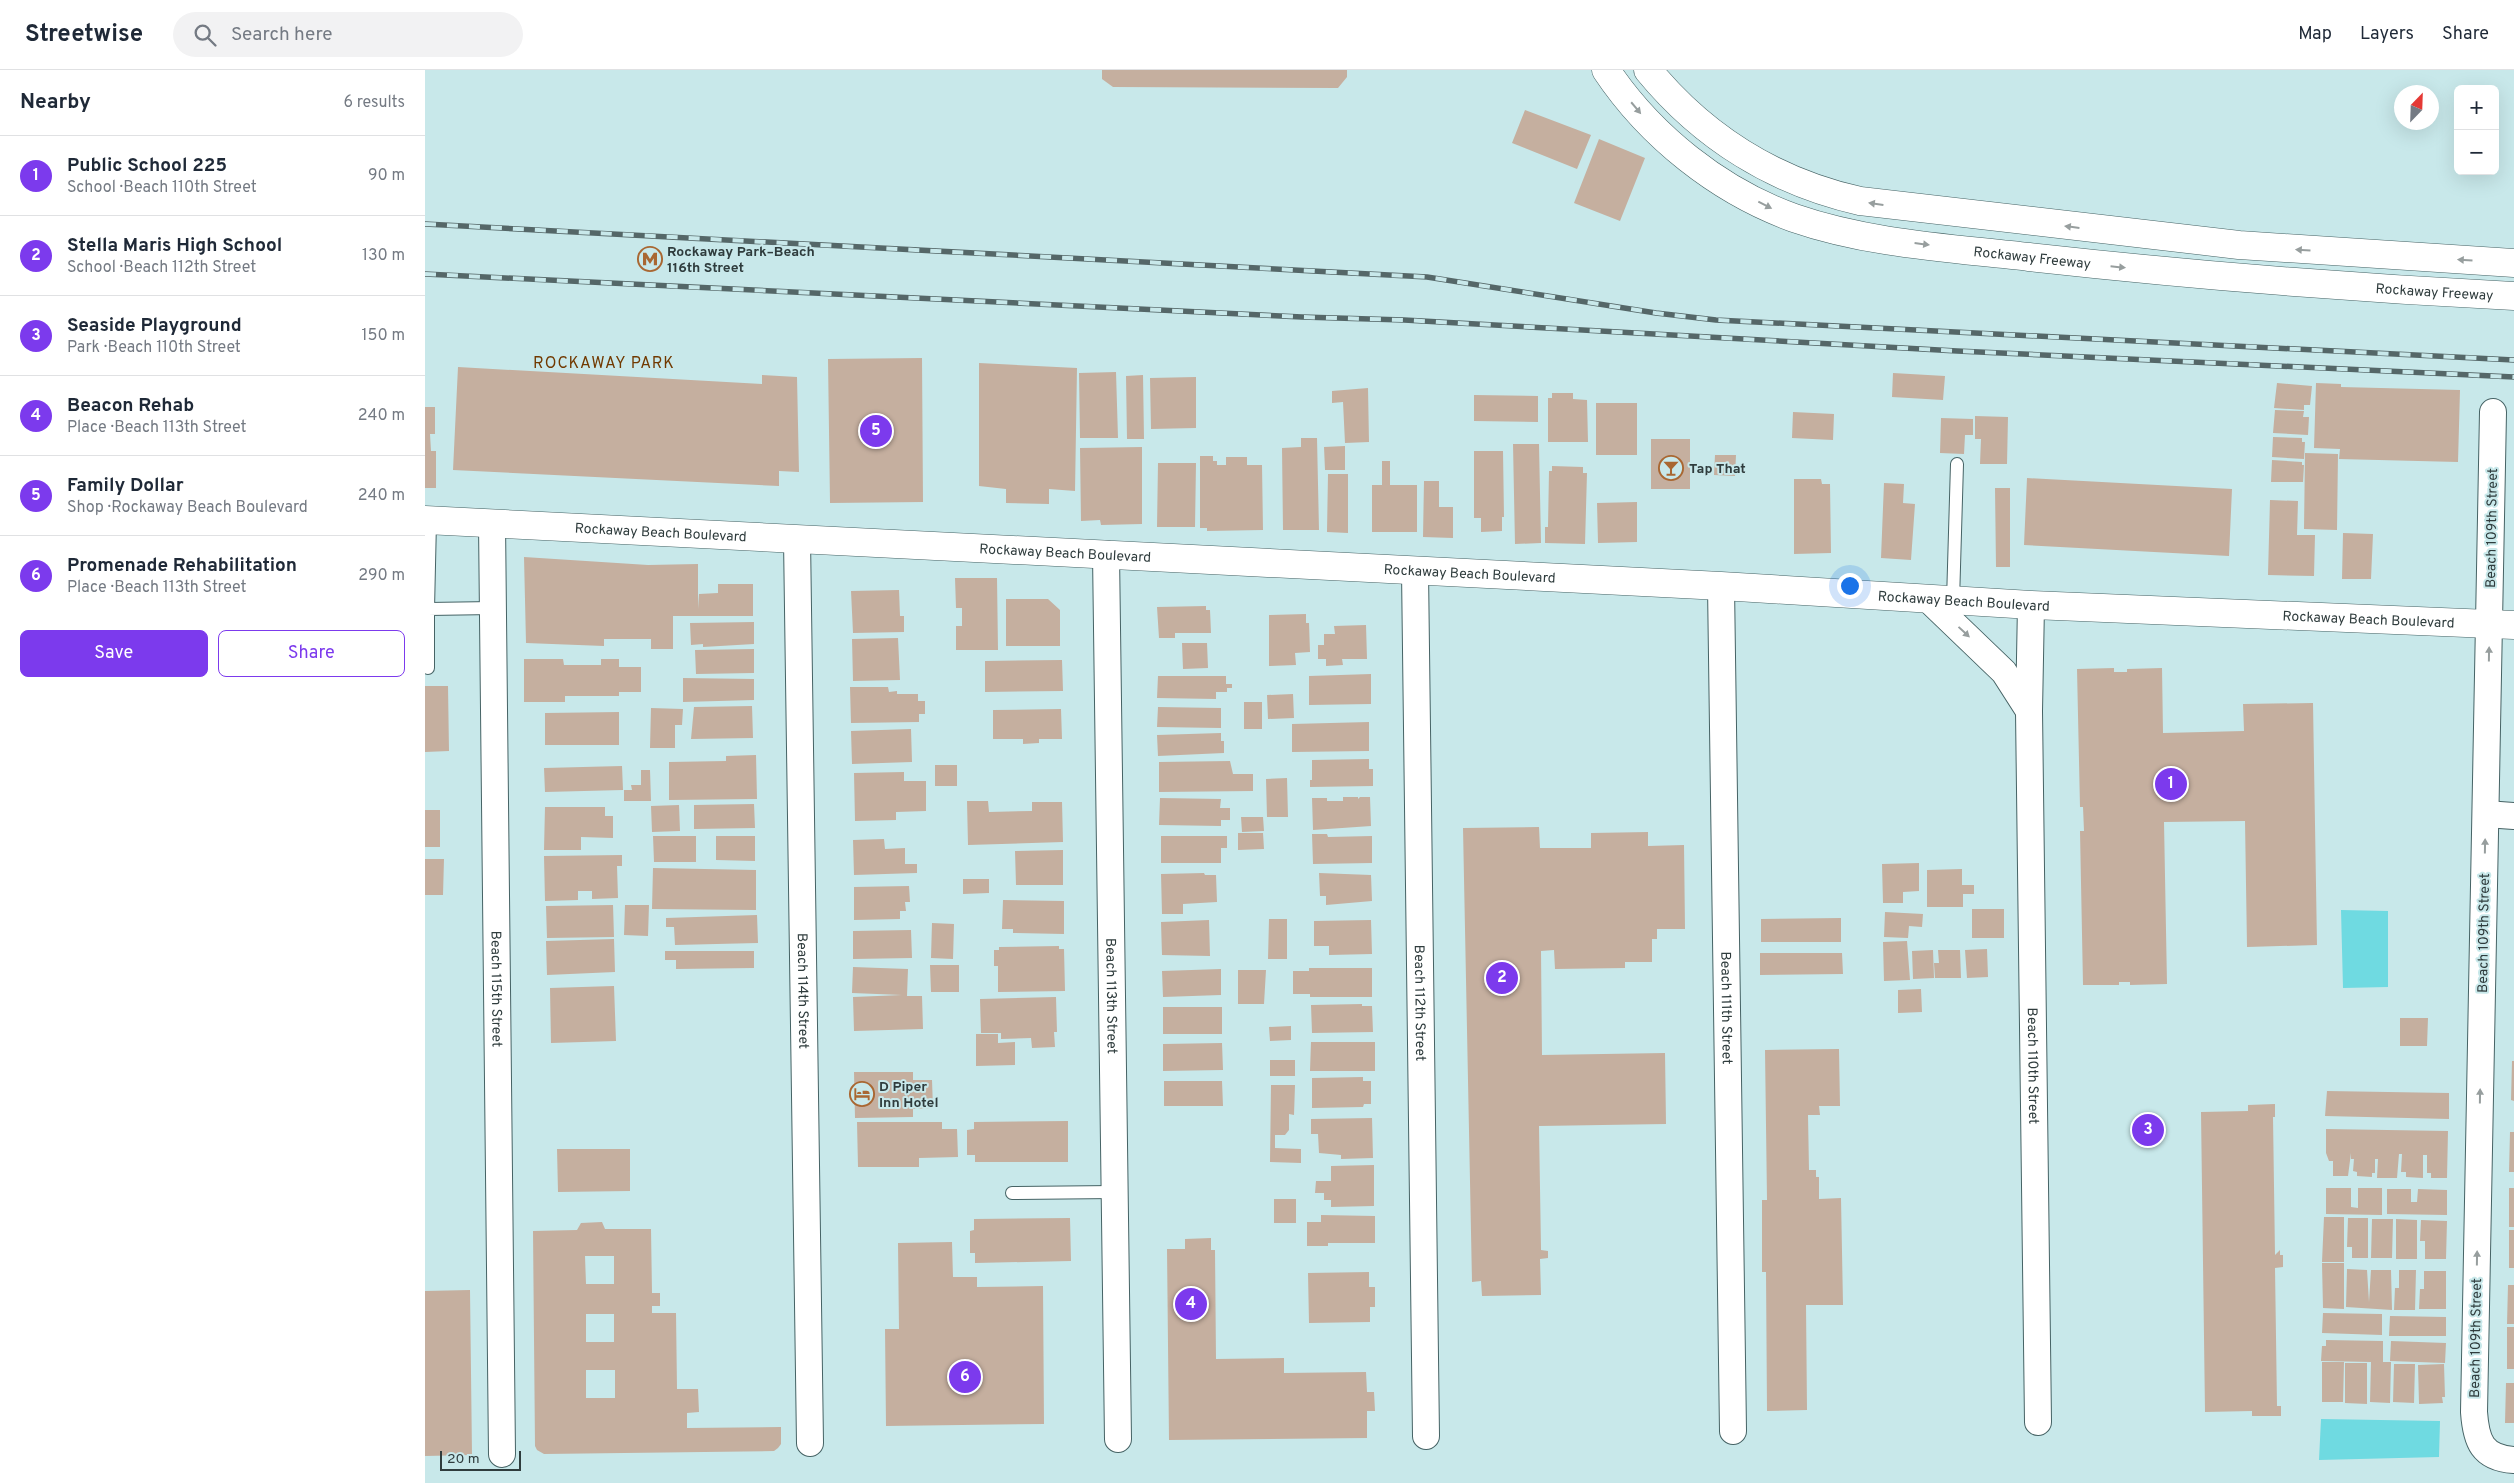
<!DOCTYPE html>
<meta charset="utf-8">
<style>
:root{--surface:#fff;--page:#f2f2f3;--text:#1f2937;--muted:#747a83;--line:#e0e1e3;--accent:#7c3aed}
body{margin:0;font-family:Overpass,sans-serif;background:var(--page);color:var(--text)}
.controls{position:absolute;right:15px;top:15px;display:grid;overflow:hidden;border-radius:8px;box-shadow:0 5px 20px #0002}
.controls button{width:45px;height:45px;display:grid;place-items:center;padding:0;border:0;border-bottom:1px solid var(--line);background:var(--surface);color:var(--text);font:25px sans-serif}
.compass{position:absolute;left:1969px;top:15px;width:45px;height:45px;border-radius:50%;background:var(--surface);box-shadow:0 5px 20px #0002;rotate:23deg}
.scale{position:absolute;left:15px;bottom:12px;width:81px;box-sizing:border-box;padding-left:5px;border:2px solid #2f3c3d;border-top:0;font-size:14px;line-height:18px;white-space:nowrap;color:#2f3c3d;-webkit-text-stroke:4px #c8e8ea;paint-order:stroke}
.you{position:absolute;left:1424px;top:515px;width:18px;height:18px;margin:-12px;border:4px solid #fff;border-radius:50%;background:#1a73e8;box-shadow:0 0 0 8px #1a73e833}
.badge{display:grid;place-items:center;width:32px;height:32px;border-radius:50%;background:var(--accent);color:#fff;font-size:16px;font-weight:700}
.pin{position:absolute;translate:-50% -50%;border:2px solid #fff;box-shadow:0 1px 5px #0006}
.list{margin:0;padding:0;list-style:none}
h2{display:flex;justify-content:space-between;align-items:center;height:65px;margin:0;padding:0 20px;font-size:21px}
h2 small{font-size:16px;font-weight:400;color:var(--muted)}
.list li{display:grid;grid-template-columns:32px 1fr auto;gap:15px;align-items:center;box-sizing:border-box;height:80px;padding:0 20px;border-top:1px solid var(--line)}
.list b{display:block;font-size:19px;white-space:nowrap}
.list p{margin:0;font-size:16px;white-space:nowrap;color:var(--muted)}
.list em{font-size:16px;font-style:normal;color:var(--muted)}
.actions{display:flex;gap:10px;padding:15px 20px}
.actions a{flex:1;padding:11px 0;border:1px solid var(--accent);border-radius:8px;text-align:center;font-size:18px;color:var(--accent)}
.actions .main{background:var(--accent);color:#fff}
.icon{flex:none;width:28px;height:28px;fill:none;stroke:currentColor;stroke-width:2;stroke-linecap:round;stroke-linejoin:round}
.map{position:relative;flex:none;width:2089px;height:1413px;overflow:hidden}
header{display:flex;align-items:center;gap:30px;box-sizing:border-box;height:70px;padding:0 25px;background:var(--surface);border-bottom:1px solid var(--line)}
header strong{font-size:24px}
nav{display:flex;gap:28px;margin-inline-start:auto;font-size:18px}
.search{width:350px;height:45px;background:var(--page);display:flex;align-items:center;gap:12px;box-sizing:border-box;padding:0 18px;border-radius:28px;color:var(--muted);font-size:19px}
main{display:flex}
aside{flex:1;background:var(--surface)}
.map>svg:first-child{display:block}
</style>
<header>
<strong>Streetwise</strong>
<div class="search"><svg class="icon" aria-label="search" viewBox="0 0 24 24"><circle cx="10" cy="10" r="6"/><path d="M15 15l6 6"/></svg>Search here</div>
<nav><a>Map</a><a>Layers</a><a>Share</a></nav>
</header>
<main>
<aside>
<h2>Nearby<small>6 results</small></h2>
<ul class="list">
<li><span class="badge">1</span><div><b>Public School 225</b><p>School · Beach 110th Street</p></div><em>90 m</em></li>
<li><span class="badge">2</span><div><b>Stella Maris High School</b><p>School · Beach 112th Street</p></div><em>130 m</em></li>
<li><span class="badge">3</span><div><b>Seaside Playground</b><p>Park · Beach 110th Street</p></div><em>150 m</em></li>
<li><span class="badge">4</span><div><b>Beacon Rehab</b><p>Place · Beach 113th Street</p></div><em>240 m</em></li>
<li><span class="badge">5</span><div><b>Family Dollar</b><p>Shop · Rockaway Beach Boulevard</p></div><em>240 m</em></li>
<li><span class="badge">6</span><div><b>Promenade Rehabilitation</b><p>Place · Beach 113th Street</p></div><em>290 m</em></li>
</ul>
<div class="actions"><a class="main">Save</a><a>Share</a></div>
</aside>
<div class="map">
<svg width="2089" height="1413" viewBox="0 0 2089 1413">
<rect width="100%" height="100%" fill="#c8e8ea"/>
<path fill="#6fdae1" d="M1916 840 1963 841V917L1918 918Z
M1896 1349 2015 1351 2014 1387 1894 1390Z"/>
<path fill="#c5af9f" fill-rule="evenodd" d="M677 0H922V7L913 18 688 17 677 9Z
M1100 40 1166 65 1152 99 1087 73Z
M1174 69 1220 88 1195 151 1149 133Z
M497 288 498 432 405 433 403 289Z
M554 293 652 298 650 421 624 419V434L581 433V419L554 416Z
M33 297 337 314V305L372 307 374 402 354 401V416L28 400Z
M691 302 693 368H655L654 303Z
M1468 303 1520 306 1518 330 1467 327Z
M718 305 719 369H702L701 306Z
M771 307V358L726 359 725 308Z
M1852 313 1887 316 1885 335H1879V340L1849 338Z
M1891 313 1916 314V317L2035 320 2033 392 1914 389 1915 379 1889 378Z
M943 318 944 372 920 373 918 332 907 333V321Z
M1127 323H1148V329L1162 330 1163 372H1123V328H1127Z
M1049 325 1113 326V352L1049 351Z
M1171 333H1212V385H1171Z
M0 337H10V364H5L6 381H11V418H0Z
M1850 340 1879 341 1878 347H1884L1883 365 1848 363Z
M1368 342 1409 344 1408 370 1367 368Z
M1550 346 1583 347 1582 394H1555L1556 369H1550Z
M1516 348 1548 349V365H1540L1539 384 1515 383Z
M1848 367 1877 368V372H1880L1879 389 1847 387Z
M876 368H892L894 460H858L857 378 876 377Z
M1226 369H1265V419H1226Z
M1088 374H1114L1116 473 1090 474Z
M920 376V400H900L899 377Z
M717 377V454L676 455 675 450 656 451 655 378Z
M1049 381H1078L1079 447H1077V461L1056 462V448H1049Z
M1880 383 1913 384 1912 460 1879 459Z
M1290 385H1311L1310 406 1289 405Z
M775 386H788V391H792V395H801V387H822V395H837L838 460 782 461V458H775Z
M1847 390 1877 392V395H1879L1878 412H1846Z
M957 391H965V415H992V462H947V415H957Z
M733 393H771L770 457H732Z
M1127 396 1158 397V403H1162L1160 474 1120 473V457H1123L1124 401H1127Z
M903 404H923V463L902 462Z
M1602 408 1807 419 1804 486 1599 475Z
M1369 409H1396L1397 414H1405L1406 483 1369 484Z
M999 411H1014V437H1028V468L998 467Z
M1459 413 1479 414 1478 433 1490 434 1486 490 1456 488Z
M1570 418H1585V497H1571Z
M1845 430 1873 431 1872 465H1890L1889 506 1843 505Z
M1212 432V472L1173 473 1172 433Z
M1918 463 1948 464 1946 509H1917Z
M99 487 223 495 273 494V539L274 524 293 523V514H328V546H248V579H226V569H179V576L101 573Z
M530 508H572L573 580H531V556H537V538H531Z
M474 520 475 546H479V562L428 563 426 521Z
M581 529H623L635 540V576H581Z
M781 536V540H785L786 563H750V568H734L732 537Z
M881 544V553H884L885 582 870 583 871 595 844 596V545Z
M329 552V574L278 577V574L266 575 265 553Z
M941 555 942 589H917L918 595 901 596V589H893V575H899V564H910L909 556Z
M473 568 475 610 428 611 427 569Z
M757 573H782L783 598 758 599Z
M329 579V603L271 604 270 580Z
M99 589H138L139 595H176V589H194V597H216V622H194V626H140V632H99Z
M637 590 638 621 560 622V591Z
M1689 598V602H1702V599L1737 598 1738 663 1819 661 1818 634 1888 633 1892 875 1822 877 1820 751 1739 752 1742 914 1705 915V912H1694V915H1658L1655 761H1659L1658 737H1655L1652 599Z
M946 604V634L884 635V606Z
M733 606H801V614H807V618H802V622H791V629L732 628Z
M258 608 329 609V630L258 632Z
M0 616H23L24 681 0 682Z
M425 617H463L464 622 472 621V624H493V631H500V644H494V652L426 653Z
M868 624 869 648 843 649 842 625Z
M819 632H837V659H819Z
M327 636 328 668 266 669 269 637Z
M733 637 796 638V658L732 657Z
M226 638 258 639 257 655H250V678H225Z
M636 639 637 669H614V673L598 674V669H568V640Z
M194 642V675H120V643Z
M944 652V681L867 682V654Z
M486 659 487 692 427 694 426 661Z
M796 663V671H799V683L733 686 732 665Z
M331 685 332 729 244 730V692L301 691V686Z
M944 689V699H948V716L885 717V710H887V690Z
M805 691 808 704H828V721L734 722V692Z
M510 695H532V716H510Z
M197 696 198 720 120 722 119 698Z
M216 700H225L226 731H199V720H207L206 715H216Z
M479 702V711H501V741L471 742V750L430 751 429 703Z
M862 708 863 747H842L841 709Z
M918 727H933V729L935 727H945L946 756 888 760 887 728H902V731H918Z
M735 728 796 729 795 738H805V750H796V756L734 755Z
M542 731H563L564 742 607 741V732H637L638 772 543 775Z
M329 734 330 758 269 759V735Z
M254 735 255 761 227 762 226 736Z
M120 737H180V746H188V768L156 767V780H119Z
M0 740H15V777H0Z
M816 747H838L839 761 817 762Z
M1114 757 1115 778H1166V763L1223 762V776L1259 775 1260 859H1232V869H1227V892H1200V898L1130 899 1129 880 1116 881 1117 985 1240 983 1241 1054 1114 1056 1116 1180 1123 1181V1188L1115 1189 1116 1225 1057 1226 1056 1211 1047 1212 1038 758Z
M813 763H838L839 779 813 780Z
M887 764H902L903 767 947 766V793L888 794Z
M228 766H271V792H229Z
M291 766H330V791L291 790Z
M736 766H802V778H796V793H736Z
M459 769 460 779 480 778V794H492V803L429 805 428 770Z
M638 780V815H591L590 781Z
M197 785V796H192L193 828 167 829V821H153V830L120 831 119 786Z
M0 789H19L18 825H0Z
M1494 793V821L1478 822V833H1458L1457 794Z
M228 798 331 800V840L227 839Z
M1537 799V815H1549V824H1538V837H1502V800Z
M779 803 780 805H791L792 832 758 834V844H737L736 804Z
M894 803 946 805 947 831 901 835V826H895Z
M538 809H564V823L538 824Z
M484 816 485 832H480L481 841H475V849L429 850V817Z
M578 830 639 831V864L588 863V859H577Z
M188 835 189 867 122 868 121 836Z
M200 835H224L223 866 199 865Z
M1547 839H1579V868H1547Z
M1460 842 1498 844 1497 857 1484 856 1483 868 1459 867Z
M332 845 333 873 250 875 249 857H241V848Z
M1416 848V872H1336V849Z
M844 849H862V889H843Z
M784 850 785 886 737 885 736 852Z
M946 850 947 884 904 885V876H889V851Z
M507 853 529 854 528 889 506 888Z
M486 860 487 888 428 889V861Z
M189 869 190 902 122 905 121 871Z
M1482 871 1485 910 1459 911 1458 872Z
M634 876V879H639L640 921 573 922V896H569V880H574V877Z
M1562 879 1563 907 1542 908 1540 880Z
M1508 880 1509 908 1488 909 1487 881Z
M1513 880H1535L1536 908H1510L1509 893H1514Z
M240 881H329V898L251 899V890H240Z
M1335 883H1417L1418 904 1335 905Z
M505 895H534V922H506Z
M428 897 483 899 482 926H497L498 959 429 961 428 927 477 925 427 923Z
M884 898H947V927H885V924H868V901H884Z
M796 899V925L738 927 737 901Z
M813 900H841L839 934H813Z
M189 916 191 971 126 973 125 918Z
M1496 919 1497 942 1473 943V920Z
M631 927 632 962H629L630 977 607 978 606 968 576 969V963H556L555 929Z
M937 934V936H947L948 962 887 963 886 935Z
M738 937H797V964H738Z
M1975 948H2003L2002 976H1975Z
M866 956V970L845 971 844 957Z
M551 964H573V973L590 972V995L551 996Z
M886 972H950V1001H885Z
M797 973 798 1000 738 1001V974Z
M1414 979 1415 1036H1394L1395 1045H1383L1384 1100H1391V1107H1394V1129L1416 1128 1418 1235H1381L1382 1340 1342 1341 1341 1202H1337V1130H1342L1340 980Z
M845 990H870V1006H845Z
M2087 991H2089V1031L2086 1030Z
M429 1002H488V1010H507L508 1038 488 1039V1047L430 1048Z
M938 1007V1011H946V1034H939L938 1037 887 1038V1008Z
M739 1011H797L798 1036H739Z
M846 1015H870L869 1045 864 1044V1060L860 1065H850V1078L876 1079V1093L845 1092Z
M1902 1021 2024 1023V1049L1900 1046Z
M1850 1034V1047H1848L1850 1185 1855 1180V1185H1858V1197L1850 1198 1852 1336H1856V1346H1827V1341L1780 1342 1776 1042 1823 1041V1035Z
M947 1048 948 1088 916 1089V1085L894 1083 893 1064H886V1049Z
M643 1051V1092H550V1085H542V1060L549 1059V1052Z
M432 1052H517V1059H532L533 1087 494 1088V1097H433Z
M1901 1059 2023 1061 2022 1108H2006V1103H2002V1085H1998V1108L1981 1107V1102H1976L1977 1084H1974L1972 1108H1952L1953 1089H1950V1103H1947V1107L1932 1106V1102L1928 1101 1929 1089H1926V1083L1923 1106H1908V1091H1904L1901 1083Z
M2085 1062H2089V1102H2084Z
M132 1079H205V1121L133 1122Z
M949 1095V1136L906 1137V1130H899V1123H890L891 1111H906V1096Z
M1901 1118H1926V1137L1933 1138V1118H1957V1145L1901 1144Z
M2084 1118H2089V1157H2084Z
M1962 1119H1986V1132H1992L1993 1119 2022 1120V1145L1962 1144Z
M849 1129H871V1153H849Z
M896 1145 950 1146V1173H903V1176H882V1152H896Z
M1899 1147H1919V1192H1897Z
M645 1148 646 1191 550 1193V1183H545V1161L549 1160V1149Z
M1923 1148H1943V1188H1927V1177H1922Z
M1947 1149H1968L1967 1188H1946Z
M1971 1149 1992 1150V1189H1971Z
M1996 1150 2022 1151 2021 1189H2000V1171H1995Z
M177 1152 180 1159H226L227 1223H235V1236H227V1243H251L252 1319H273L274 1342 262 1343V1358L356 1357V1374L353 1378 349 1381 119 1384 112 1380 110 1376 108 1161 152 1160 156 1153ZM160 1186H189V1214H161ZM161 1244H189V1272H161ZM161 1300H190V1328H161Z
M2084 1160H2089V1198H2084Z
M786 1168V1180H790L791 1289 859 1288V1303L941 1302 942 1322H949L950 1341H942V1368L744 1370 742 1179H760V1169Z
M527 1172 528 1207H552V1217L618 1216 619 1354 461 1356 460 1259H474L473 1173Z
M1897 1193H1919V1239L1898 1238Z
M1922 1199 1942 1200 1944 1232 1946 1200H1966L1967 1240 1921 1237Z
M1974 1200H1991L1990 1240H1969L1970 1218H1974Z
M1999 1201H2021V1239H1994L1995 1219H1999Z
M944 1202V1217H950V1237H945V1252L884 1253 883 1203Z
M2083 1215H2089V1254H2082Z
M45 1220 47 1385 0 1386V1221Z
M1898 1243 1957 1244V1265L1897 1263Z
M1965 1246 2021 1247V1266H1964Z
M2082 1257H2089V1299H2082Z
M1901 1270 1958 1271V1292H1966L1965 1333 1945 1332 1946 1292 1896 1291 1897 1276H1901Z
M1966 1271 2021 1273 2020 1293 1965 1291Z
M1897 1292H1919L1918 1332H1897Z
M1920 1293H1942V1334L1920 1333Z
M1969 1294H1990L1989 1333 1968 1332Z
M2019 1294 2020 1327H2017L2018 1333 1994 1334 1993 1295Z
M2081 1313H2089V1353H2080Z"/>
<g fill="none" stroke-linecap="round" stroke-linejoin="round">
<defs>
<path id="service" d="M5 451 3 539 68 538
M1528 531 1532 394
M3 539V598
M587 1123 689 1122"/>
<g id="minor">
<path d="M2068 342 2049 1342C2051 1371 2057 1388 2089 1390"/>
<path id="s1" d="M67 453 77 1384"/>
<path id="s2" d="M372 469 385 1373"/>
<path id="s3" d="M681 484 693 1369"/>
<path id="s4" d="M990 501 1001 1366"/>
<path id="s5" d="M1296 516 1308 1361"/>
<path d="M1503 529 1579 602 1604 641"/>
<path id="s6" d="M1606 535 1604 641 1613 1352"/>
<path d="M2061 744 2089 746"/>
</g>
<g id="tertiary">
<path id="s7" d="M1181 0C1225 66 1294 121 1369 148 1444 174 1526 178 1604 187 1766 205 1927 218 2089 226"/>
<path d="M1223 0C1278 67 1350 112 1435 131L1814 175 2089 193"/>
<path id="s8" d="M0 450 1296 516 1606 535 2089 555"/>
</g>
</defs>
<use href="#service" stroke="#466365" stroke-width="14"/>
<use href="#minor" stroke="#466365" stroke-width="28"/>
<use href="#tertiary" stroke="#466365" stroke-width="29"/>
<use href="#service" stroke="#fff" stroke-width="12"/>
<use href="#minor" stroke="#fff" stroke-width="26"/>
<use href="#tertiary" stroke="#fff" stroke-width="28"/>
<defs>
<path id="rail" d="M0 154 1002 207 1231 243 1291 250 2089 290
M0 204 877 247 979 250 1532 281 2089 307"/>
</defs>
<use href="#rail" stroke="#556768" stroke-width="5.5"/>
<use href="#rail" stroke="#c8e8ea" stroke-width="4" stroke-dasharray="11" stroke-linecap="butt"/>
</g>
<defs><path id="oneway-solid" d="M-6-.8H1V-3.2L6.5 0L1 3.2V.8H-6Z" transform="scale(1.25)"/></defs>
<g fill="#979e9e">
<use href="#oneway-solid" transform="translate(1211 38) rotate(50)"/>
<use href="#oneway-solid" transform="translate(1451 134) rotate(-172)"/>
<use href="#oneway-solid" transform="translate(1340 135) rotate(27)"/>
<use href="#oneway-solid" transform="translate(1647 157) rotate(-173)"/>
<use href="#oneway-solid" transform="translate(1497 174) rotate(7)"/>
<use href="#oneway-solid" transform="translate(1878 180) rotate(-176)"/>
<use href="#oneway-solid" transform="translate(2040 190) rotate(-177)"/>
<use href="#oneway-solid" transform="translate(1693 197) rotate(6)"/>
<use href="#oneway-solid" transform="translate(1539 562) rotate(43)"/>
<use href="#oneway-solid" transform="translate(2064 584) rotate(-89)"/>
<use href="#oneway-solid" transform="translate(2060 776) rotate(-89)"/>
<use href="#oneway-solid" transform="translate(2055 1026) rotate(-89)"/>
<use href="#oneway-solid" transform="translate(2052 1188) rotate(-89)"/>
</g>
<defs>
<symbol id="metro-ring" viewBox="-11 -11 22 22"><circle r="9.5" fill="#c8e8ea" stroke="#a96732" stroke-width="1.5"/><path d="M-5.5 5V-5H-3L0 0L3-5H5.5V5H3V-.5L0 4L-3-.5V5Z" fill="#a96732"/></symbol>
<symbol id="bar-ring" viewBox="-11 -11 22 22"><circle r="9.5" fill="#c8e8ea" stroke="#a96732" stroke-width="1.5"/><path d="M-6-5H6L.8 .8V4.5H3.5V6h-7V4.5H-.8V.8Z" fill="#a96732"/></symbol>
<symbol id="hotel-ring" viewBox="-11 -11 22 22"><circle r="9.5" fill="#c8e8ea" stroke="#a96732" stroke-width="1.5"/><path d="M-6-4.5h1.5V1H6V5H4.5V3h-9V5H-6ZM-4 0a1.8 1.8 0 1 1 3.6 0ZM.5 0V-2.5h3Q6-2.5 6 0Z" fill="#a96732"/></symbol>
</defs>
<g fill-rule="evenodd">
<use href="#metro-ring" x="211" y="175" width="28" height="28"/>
<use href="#bar-ring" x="1232" y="384" width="28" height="28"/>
<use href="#hotel-ring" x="423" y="1010" width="28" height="28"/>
</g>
<g text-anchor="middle" stroke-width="4" stroke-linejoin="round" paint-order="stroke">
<g font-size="14" font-weight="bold" fill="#2f3c3d" stroke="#c8e8ea" text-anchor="start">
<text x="242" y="186">Rockaway Park–Beach<tspan x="242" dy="16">116th Street</tspan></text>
<text x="1264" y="403">Tap That</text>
<text x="454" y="1021">D Piper<tspan x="454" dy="16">Inn Hotel</tspan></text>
</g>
<g font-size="14" fill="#2f3c3d" stroke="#c8e8ea">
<text dy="5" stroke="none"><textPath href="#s7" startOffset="485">Rockaway Freeway</textPath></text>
<text dy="5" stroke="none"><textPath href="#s7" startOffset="889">Rockaway Freeway</textPath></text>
<text transform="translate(2066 458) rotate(-89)" y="5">Beach 109th Street</text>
<text dy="5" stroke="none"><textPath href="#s8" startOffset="236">Rockaway Beach Boulevard</textPath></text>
<text dy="5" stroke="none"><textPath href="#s8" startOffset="641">Rockaway Beach Boulevard</textPath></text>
<text dy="5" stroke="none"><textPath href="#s8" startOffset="1046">Rockaway Beach Boulevard</textPath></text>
<text dy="5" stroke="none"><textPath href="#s8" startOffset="1541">Rockaway Beach Boulevard</textPath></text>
<text dy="5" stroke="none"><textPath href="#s8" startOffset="1946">Rockaway Beach Boulevard</textPath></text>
<text transform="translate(2058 863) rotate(-89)" y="5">Beach 109th Street</text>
<text dy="5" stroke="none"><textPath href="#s1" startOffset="466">Beach 115th Street</textPath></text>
<text dy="5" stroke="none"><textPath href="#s2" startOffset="452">Beach 114th Street</textPath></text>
<text dy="5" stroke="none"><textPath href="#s3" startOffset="442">Beach 113th Street</textPath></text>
<text dy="5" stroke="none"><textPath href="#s4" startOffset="432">Beach 112th Street</textPath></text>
<text dy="5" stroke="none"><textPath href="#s5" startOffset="422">Beach 111th Street</textPath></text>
<text dy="5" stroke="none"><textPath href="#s6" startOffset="461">Beach 110th Street</textPath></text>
<text transform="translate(2050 1268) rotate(-89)" y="5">Beach 109th Street</text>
</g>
<g font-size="16" letter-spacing="1" fill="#713900" stroke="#c8e8ea">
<text x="179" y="298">ROCKAWAY PARK</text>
</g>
</g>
</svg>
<div class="controls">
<button>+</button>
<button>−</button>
</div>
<svg class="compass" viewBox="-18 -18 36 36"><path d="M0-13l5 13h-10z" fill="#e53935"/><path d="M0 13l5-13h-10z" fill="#747a83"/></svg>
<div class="scale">20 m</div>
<div class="you"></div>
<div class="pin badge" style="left:1746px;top:714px">1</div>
<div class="pin badge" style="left:1077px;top:908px">2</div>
<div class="pin badge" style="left:1723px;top:1060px">3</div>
<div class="pin badge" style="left:766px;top:1234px">4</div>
<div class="pin badge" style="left:451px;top:361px">5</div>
<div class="pin badge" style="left:540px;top:1307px">6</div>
</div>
</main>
